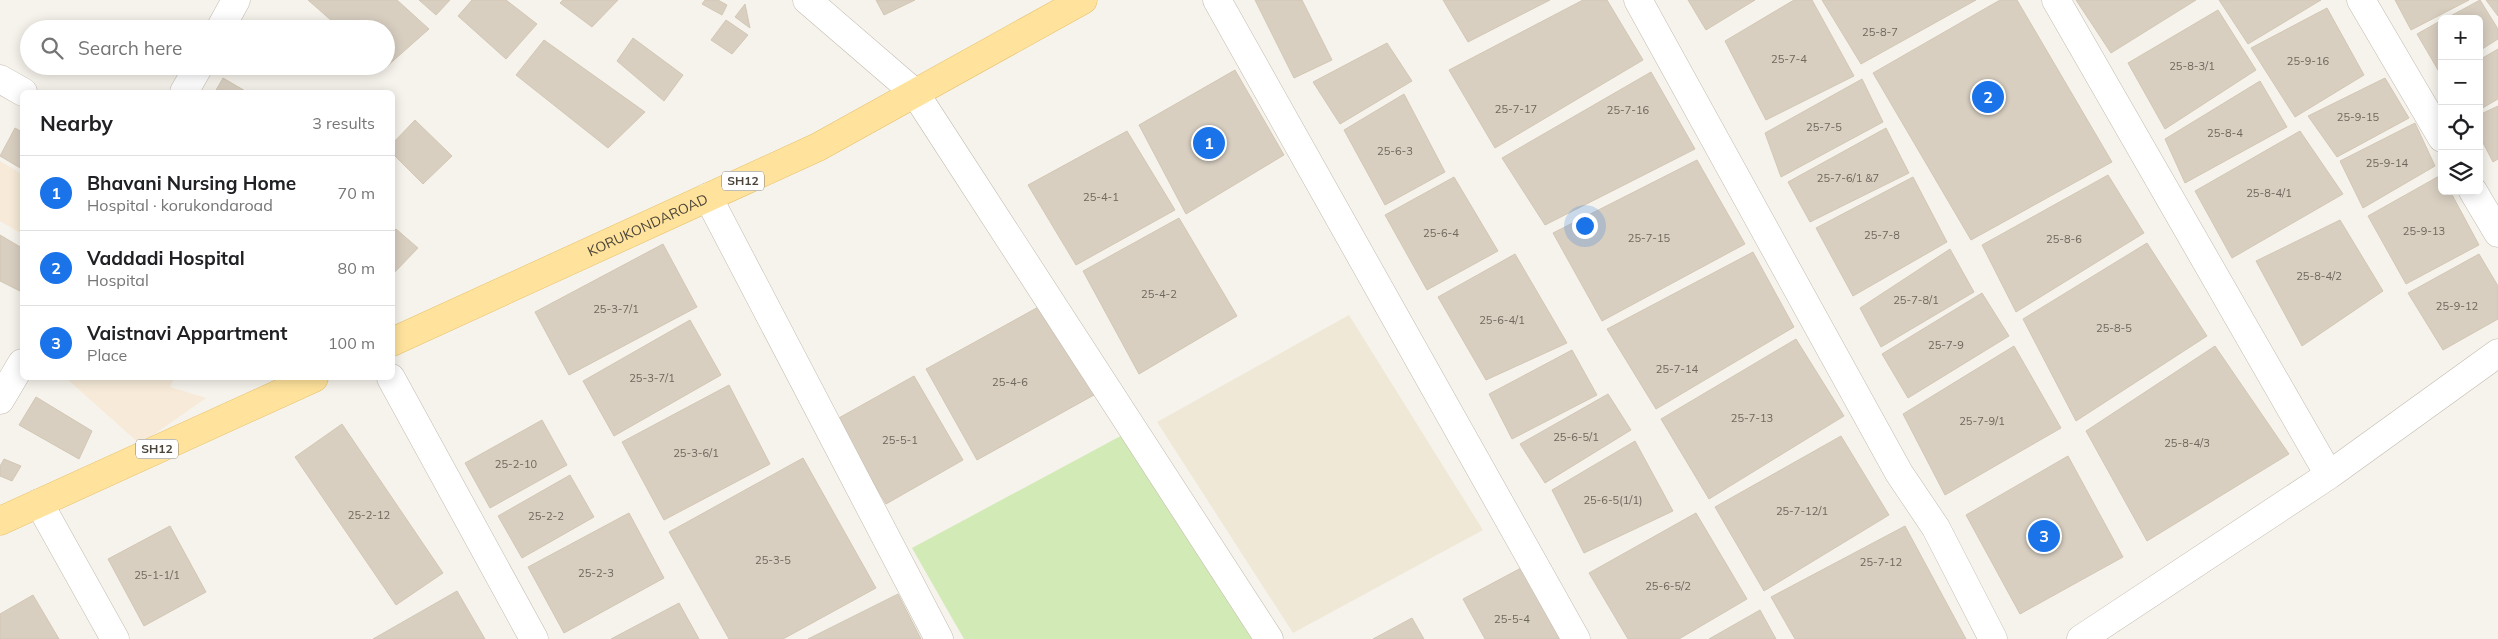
<!DOCTYPE html>
<meta charset="utf-8">
<style>
:root{--surface:#fff;--page:#f6f6f6;--text:#202124;--muted:#757577;--line:#e0e0e0;--accent:#1a73e8}
body{margin:0;font-family:Mulish,sans-serif;background:var(--page);color:var(--text)}
.controls{position:absolute;right:15px;top:15px;display:grid;overflow:hidden;border-radius:8px;box-shadow:0 2px 12px #0003}
.controls button{width:45px;height:45px;display:grid;place-items:center;padding:0;border:0;border-bottom:1px solid var(--line);background:var(--surface);color:var(--text);font:25px sans-serif}
.you{position:absolute;left:1584px;top:225px;width:18px;height:18px;margin:-12px;border:4px solid #fff;border-radius:50%;background:#1a73e8;box-shadow:0 0 0 8px #1a73e833}
.badge{display:grid;place-items:center;width:32px;height:32px;border-radius:50%;background:var(--accent);color:#fff;font-size:16px;font-weight:700}
.pin{position:absolute;translate:-50% -50%;border:2px solid #fff;box-shadow:0 1px 5px #0006}
.list{margin:0;padding:0;list-style:none}
h2{display:flex;justify-content:space-between;align-items:center;height:65px;margin:0;padding:0 20px;font-size:21px}
h2 small{font-size:16px;font-weight:400;color:var(--muted)}
.list li{display:grid;grid-template-columns:32px 1fr auto;gap:15px;align-items:center;box-sizing:border-box;height:75px;padding:0 20px;border-top:1px solid var(--line)}
.list b{display:block;font-size:19px;white-space:nowrap}
.list p{margin:0;font-size:16px;white-space:nowrap;color:var(--muted)}
.list em{font-size:16px;font-style:normal;color:var(--muted)}
.icon{flex:none;width:28px;height:28px;fill:none;stroke:currentColor;stroke-width:2;stroke-linecap:round;stroke-linejoin:round}
.map{position:relative;flex:none;width:2498px;height:639px;overflow:hidden}
.search{position:absolute;background:var(--surface);box-shadow:0 2px 12px #0003;left:20px;top:20px;width:375px;height:55px;display:flex;align-items:center;gap:12px;box-sizing:border-box;padding:0 18px;border-radius:28px;color:var(--muted);font-size:19px}
.panel{position:absolute;background:var(--surface);box-shadow:0 2px 12px #0003;left:20px;top:90px;width:375px;height:290px;border-radius:8px}
.map>svg:first-child{display:block}
</style>
<div class="map">
<svg width="2498" height="639" viewBox="0 0 2498 639">
<rect width="100%" height="100%" fill="#f6f3ec"/>
<path fill="#f7ead8" d="M0 161 22 174V234L0 221Z
M66 378H174L170 387 206 398 140 444Z"/>
<path fill="#efe8d6" d="M1349 315 1483 530 1293 633 1157 422Z"/>
<path fill="#d2eab5" d="M1128 432 1253 639H964L912 548Z"/>
<path fill="#d8cfc1" stroke="#d3c7b4" d="M308 0H397L429 29 385 68 386 29H341Z
M419 0H450L436 15Z
M472 0H506L537 24 506 59 458 16Z
M563 0H618L592 27 560 3Z
M705 0H718L727 5 722 15 702 4Z
M876 0H915L884 15Z
M1255 0H1302L1332 60 1294 78Z
M1443 0H1550L1468 42Z
M1583 0H1607L1643 60 1495 148 1449 70Z
M1688 0H1755L1706 30Z
M1794 0H1812L1854 76 1766 120 1725 41Z
M1822 0H1976L1861 64Z
M2000 0H2017L2112 162 1971 240 1873 73Z
M2076 0H2196L2111 53Z
M2219 0H2321L2248 44Z
M2395 0H2469L2411 30Z
M2480 0 2498 29V39L2479 51V19H2445Z
M2486 0H2498V16Z
M745 4 750 28 735 17Z
M2327 8 2364 75 2295 117 2251 48Z
M2218 10 2256 70 2165 129 2128 63Z
M726 20 748 35 732 54 711 40Z
M2442 20V75H2441L2417 34Z
M633 38 683 75 664 101 617 61Z
M544 40 645 112 608 148 516 75Z
M1387 43 1412 81 1340 124 1313 82Z
M2498 49V99L2479 110V60Z
M1235 70 1284 155 1186 214 1139 125Z
M1651 72 1695 149 1545 225 1502 158Z
M223 78 247 92H215Z
M2385 78 2409 118 2337 157 2308 116Z
M1862 79 1883 122 1781 177 1765 133Z
M2260 81 2287 127 2185 183 2165 139Z
M1404 94 1445 172 1385 205 1344 130Z
M2498 106V159L2493 162 2479 135V115Z
M415 120 452 156 423 184 392 153V144Z
M2415 123 2435 166 2363 208 2340 161Z
M15 128 22 132V169L0 156Z
M1886 128 1909 173 1810 222 1788 182Z
M1127 131 1175 210 1076 265 1028 185Z
M2300 131 2343 194 2232 258 2195 191Z
M1697 160 1745 244 1602 321 1553 233Z
M2108 175 2144 233 2016 312 1982 245Z
M2441 175 2442 191H2450L2479 245 2406 284 2368 216Z
M1454 177 1498 251 1427 290 1385 215Z
M1913 177 1947 242 1853 296 1816 228Z
M1179 218 1237 316 1139 374 1083 271Z
M2340 220 2383 291 2302 346 2256 261Z
M396 229 418 248 392 275V233Z
M0 235 22 248V292L0 281Z
M2147 243 2207 336 2076 421 2023 319Z
M663 244 697 307 569 375 535 312Z
M1950 249 1974 292 1881 347 1860 308Z
M1753 252 1794 327 1656 409 1607 329Z
M1515 254 1567 343 1486 380 1438 297Z
M2479 254 2498 286V319L2443 350 2408 293Z
M1982 293 2009 336 1908 398 1882 354Z
M1042 305 1094 395 977 460 926 369Z
M690 320 721 375 614 436 583 381Z
M1796 339 1844 416 1709 499 1661 419Z
M2014 346 2061 428 1945 495 1903 414Z
M2215 346 2289 454 2147 541 2086 431Z
M1572 350 1597 395 1512 439 1489 394Z
M914 376 963 460 886 504 837 419Z
M729 385 770 464 664 520 622 442Z
M1608 394 1631 430 1545 483 1520 444Z
M36 397 92 431 79 459 19 425Z
M542 420 567 465 490 508 465 463Z
M342 424 443 573 396 605 295 457Z
M1841 436 1889 515 1764 591 1715 507Z
M1635 441 1673 511 1584 553 1552 490Z
M2068 456 2123 557 2020 614 1966 515Z
M803 458 876 588 783 639H729L669 532Z
M4 459 21 466 12 481 0 476V466Z
M570 475 594 517 522 558 498 516Z
M629 513 664 578 564 633 528 567Z
M1696 513 1747 599 1679 639H1628L1589 573Z
M170 526 206 592 144 626 108 559Z
M1905 526 1966 639H1795L1771 597Z
M1521 568 1562 639H1485L1463 599Z
M457 591 485 639H373Z
M898 594 921 639H808Z
M33 595 59 639H0V614Z
M679 603 699 639H611Z
M1760 610 1776 639H1709Z
M1412 618 1424 639H1373Z"/>
<g fill="none" stroke-linecap="round" stroke-linejoin="round">
<defs>
<path id="minor" d="M807 0 915 93 1269 639
M1217 0 1576 639
M1638 0 1899 473 1936 528 1993 639
M2056 0 2329 475
M2361 0 2442 138
M220 29 236 0
M0 79 23 92
M184 92 199 66
M2473 191 2498 233
M708 197 939 639
M391 378 534 639
M0 400 22 363
M39 503 115 639
M2081 639 2329 475 2498 353"/>
<g id="primary">
<path id="s1" d="M392 342 818 147 1083 0"/>
<path d="M0 521 314 378"/>
</g>
</defs>
<use href="#minor" stroke="#c2bbae" stroke-width="29"/>
<use href="#primary" stroke="#e6c16a" stroke-width="29"/>
<use href="#minor" stroke="#fff" stroke-width="28"/>
<use href="#primary" stroke="#ffe39c" stroke-width="28"/>
</g>
<g text-anchor="middle" stroke-width="4.5" stroke-linejoin="round" paint-order="stroke">
<g font-size="11" fill="#6e675b">
<text x="1880" y="36">25-8-7</text>
<text x="1789" y="63">25-7-4</text>
<text x="2308" y="65">25-9-16</text>
<text x="2192" y="70">25-8-3/1</text>
<text x="1516" y="113">25-7-17</text>
<text x="1628" y="114">25-7-16</text>
<text x="2358" y="121">25-9-15</text>
<text x="1824" y="131">25-7-5</text>
<text x="2225" y="137">25-8-4</text>
<text x="1395" y="155">25-6-3</text>
<text x="2387" y="167">25-9-14</text>
<text x="1848" y="182">25-7-6/1 &amp;7</text>
<text x="2269" y="197">25-8-4/1</text>
<text x="1101" y="201">25-4-1</text>
<text x="2424" y="235">25-9-13</text>
<text x="1441" y="237">25-6-4</text>
<text x="1882" y="239">25-7-8</text>
<text x="1649" y="242">25-7-15</text>
<text x="2064" y="243">25-8-6</text>
<text x="2319" y="280">25-8-4/2</text>
<text x="1159" y="298">25-4-2</text>
<text x="1916" y="304">25-7-8/1</text>
<text x="2457" y="310">25-9-12</text>
<text x="616" y="313">25-3-7/1</text>
<text x="1502" y="324">25-6-4/1</text>
<text x="2114" y="332">25-8-5</text>
<text x="1946" y="349">25-7-9</text>
<text x="1677" y="373">25-7-14</text>
<text x="652" y="382">25-3-7/1</text>
<text x="1010" y="386">25-4-6</text>
<text x="1752" y="422">25-7-13</text>
<text x="1982" y="425">25-7-9/1</text>
<text x="1576" y="441">25-6-5/1</text>
<text x="900" y="444">25-5-1</text>
<text x="2187" y="447">25-8-4/3</text>
<text x="696" y="457">25-3-6/1</text>
<text x="516" y="468">25-2-10</text>
<text x="1613" y="504">25-6-5(1/1)</text>
<text x="1802" y="515">25-7-12/1</text>
<text x="369" y="519">25-2-12</text>
<text x="546" y="520">25-2-2</text>
<text x="773" y="564">25-3-5</text>
<text x="1881" y="566">25-7-12</text>
<text x="596" y="577">25-2-3</text>
<text x="157" y="579">25-1-1/1</text>
<text x="1668" y="590">25-6-5/2</text>
<text x="1512" y="623">25-5-4</text>
</g>
<g fill="#fff" stroke="#817c74" stroke-width="1">
<rect x="722" y="171.5" width="42" height="19" rx="4"/>
<rect x="136" y="439.5" width="42" height="19" rx="4"/>
</g>
<g font-size="12" font-weight="bold" fill="#4b4439">
<text x="743" y="185">SH12</text>
<text x="157" y="453">SH12</text>
</g>
<g font-size="14" fill="#4b4439" stroke="#fff">
<text dy="5" stroke="none"><textPath href="#s1" startOffset="281">KORUKONDAROAD</textPath></text>
</g>
</g>
</svg>
<div class="controls">
<button>+</button>
<button>−</button>
<button><svg class="icon" aria-label="locate" viewBox="0 0 24 24"><circle cx="12" cy="12" r="6"/><path d="M12 2v4M12 18v4M2 12h4M18 12h4"/></svg></button>
<button><svg class="icon" aria-label="layers" viewBox="0 0 24 24"><path d="M12 4l9 5-9 5-9-5zM3 14l9 5 9-5"/></svg></button>
</div>
<div class="you"></div>
<div class="pin badge" style="left:1209px;top:143px">1</div>
<div class="pin badge" style="left:1988px;top:97px">2</div>
<div class="pin badge" style="left:2044px;top:536px">3</div>
<div class="search"><svg class="icon" aria-label="search" viewBox="0 0 24 24"><circle cx="10" cy="10" r="6"/><path d="M15 15l6 6"/></svg>Search here</div>
<section class="panel">
<h2>Nearby<small>3 results</small></h2>
<ul class="list">
<li><span class="badge">1</span><div><b>Bhavani Nursing Home</b><p>Hospital · korukondaroad</p></div><em>70 m</em></li>
<li><span class="badge">2</span><div><b>Vaddadi Hospital</b><p>Hospital</p></div><em>80 m</em></li>
<li><span class="badge">3</span><div><b>Vaistnavi Appartment</b><p>Place</p></div><em>100 m</em></li>
</ul>
</section>
</div>
